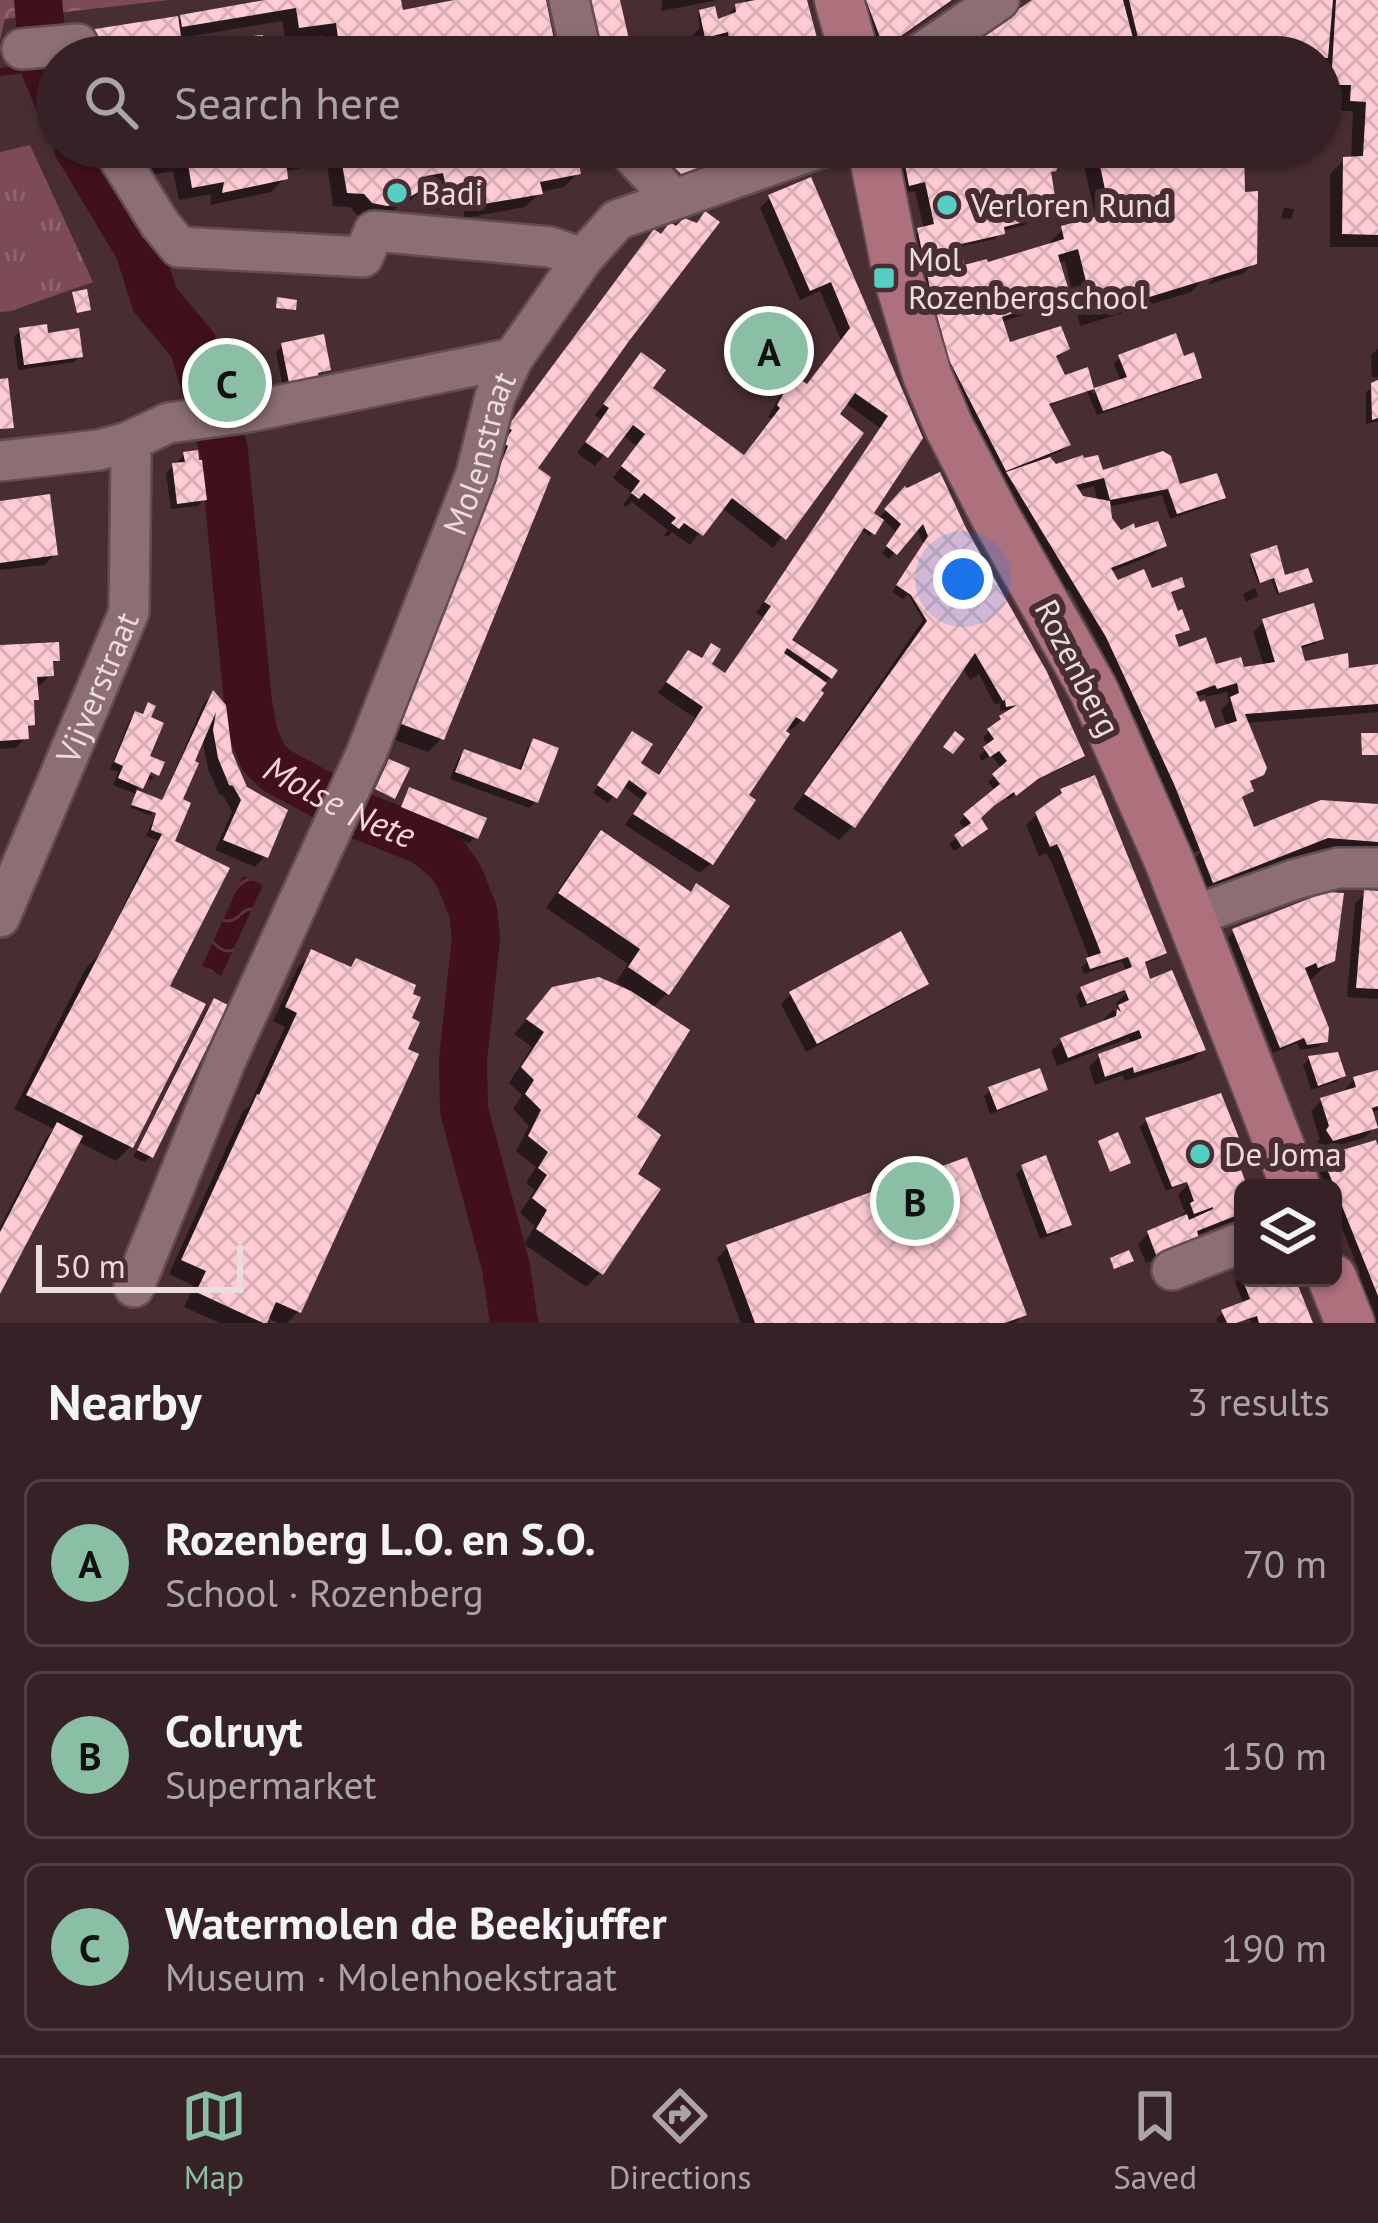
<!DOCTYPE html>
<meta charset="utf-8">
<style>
:root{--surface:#362226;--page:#3d2a2e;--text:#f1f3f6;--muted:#aaa4a7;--line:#503f43;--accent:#8abfa5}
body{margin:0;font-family:"PT Sans",sans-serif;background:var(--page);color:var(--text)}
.controls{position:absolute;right:36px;bottom:36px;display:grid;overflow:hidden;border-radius:18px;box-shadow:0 3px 9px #0004}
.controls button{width:108px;height:108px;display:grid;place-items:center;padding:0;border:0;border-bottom:3px solid var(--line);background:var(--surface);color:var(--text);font:60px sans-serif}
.scale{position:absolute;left:36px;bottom:30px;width:207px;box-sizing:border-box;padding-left:12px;border:6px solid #eddcde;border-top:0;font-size:33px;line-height:42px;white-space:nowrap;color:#eddcde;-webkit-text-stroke:9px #482e33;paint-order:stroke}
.you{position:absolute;left:963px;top:579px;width:42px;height:42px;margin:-30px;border:9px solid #fff;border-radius:50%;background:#1a73e8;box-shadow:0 0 0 18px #1a73e833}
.badge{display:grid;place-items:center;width:78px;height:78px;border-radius:50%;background:var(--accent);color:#111;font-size:39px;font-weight:700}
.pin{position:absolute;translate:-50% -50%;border:6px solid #fff;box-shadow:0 3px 12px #0006}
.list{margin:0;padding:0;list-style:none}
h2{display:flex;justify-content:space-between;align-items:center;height:156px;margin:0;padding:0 48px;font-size:51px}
h2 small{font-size:39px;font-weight:400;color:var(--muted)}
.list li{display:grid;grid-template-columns:78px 1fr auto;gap:36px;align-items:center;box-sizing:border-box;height:168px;margin:0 24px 24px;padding:0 24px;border:3px solid var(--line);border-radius:18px}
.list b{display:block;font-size:45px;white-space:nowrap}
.list p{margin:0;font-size:39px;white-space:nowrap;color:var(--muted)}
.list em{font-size:39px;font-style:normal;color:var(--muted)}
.icon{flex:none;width:66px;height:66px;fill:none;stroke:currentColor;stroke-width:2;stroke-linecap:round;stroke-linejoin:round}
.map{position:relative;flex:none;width:1378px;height:1323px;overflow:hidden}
.search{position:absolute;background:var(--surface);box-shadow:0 3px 9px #0004;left:36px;right:36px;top:36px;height:132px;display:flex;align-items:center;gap:30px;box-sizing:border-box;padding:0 42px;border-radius:66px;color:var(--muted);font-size:45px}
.sheet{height:732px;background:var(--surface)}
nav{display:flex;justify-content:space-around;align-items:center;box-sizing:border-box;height:168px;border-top:3px solid var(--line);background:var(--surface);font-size:33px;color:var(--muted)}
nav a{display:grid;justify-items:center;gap:6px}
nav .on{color:var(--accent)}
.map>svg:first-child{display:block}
</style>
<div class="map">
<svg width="1378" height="1323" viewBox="0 0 1378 1323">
<defs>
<pattern id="grass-tufts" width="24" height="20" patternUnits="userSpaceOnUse" patternTransform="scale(3)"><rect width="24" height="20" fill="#7c4b55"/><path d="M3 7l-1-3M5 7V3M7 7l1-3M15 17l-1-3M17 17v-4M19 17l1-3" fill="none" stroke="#8f646d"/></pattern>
<pattern id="forest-crowns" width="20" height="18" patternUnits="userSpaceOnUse" patternTransform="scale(3)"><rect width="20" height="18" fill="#7c4b55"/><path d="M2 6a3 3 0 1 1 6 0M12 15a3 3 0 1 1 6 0" fill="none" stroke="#8f646d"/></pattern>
<pattern id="water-waves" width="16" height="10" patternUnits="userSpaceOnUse" patternTransform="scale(3)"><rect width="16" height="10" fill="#40101d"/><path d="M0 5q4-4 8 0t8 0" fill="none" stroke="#5c323d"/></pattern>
<pattern id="building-cross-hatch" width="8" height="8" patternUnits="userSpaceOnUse" patternTransform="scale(3)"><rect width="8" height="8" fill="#fecad3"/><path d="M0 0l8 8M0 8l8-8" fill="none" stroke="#d9afb6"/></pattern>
</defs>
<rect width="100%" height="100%" fill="#482e33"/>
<path fill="url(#grass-tufts)" d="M30 145 93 282 11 311 0 312V152Z"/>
<path fill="url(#forest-crowns)" d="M0 0H169L5 19 0 40Z"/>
<path fill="url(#water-waves)" d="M243 876 263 885 221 976 202 966Z"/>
<path fill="#0007" fill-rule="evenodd" d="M281 0H398L401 14 450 4 449 0H543L553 49 545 57H279L285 51 323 44 322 35 286 41 282 21 175 39 172 42 93 56 169 42V36L92 49 90 38 96 32 176 24 182 18Z
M662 0H718L661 11Z
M745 0H804L818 57H722L718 41 695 46 692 36 700 28 698 15 700 13 709 24 731 19 730 13 736 7 746 5Z
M847 0H954L873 57Z
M1037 0H1378V247H1330V174L1344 160H1351L1353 111H1341L1342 94H1322L1324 58 1321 61V57H1278V55L1275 57H1028L1023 48 1017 51 1020 57H956Z
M110 147H573L578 173 564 187 541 192 525 207 465 218 462 205 434 211 430 186 424 187 411 200 383 216 371 219 358 216 350 207 333 206 327 164 284 171 285 178 271 192 210 205 211 194 179 200 173 171 144 176 141 156 135 158Z
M614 147H760L748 152 734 166 661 194Z
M896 147H1057L1058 152 1048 174 1052 195 1042 205 1030 208 1032 218 1025 225 1002 231 995 239 958 247 962 267 1050 247 1049 243 1063 229 1096 220 1080 147H1241L1242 195 1254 263 1244 273 1207 285 1216 276H1207L1191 292 1080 326 1065 261 1058 263 1067 293 1057 304 1001 322 1008 345 1067 348 1055 360 1063 378 1086 371 1092 394 1121 382 1114 364 1120 357 1183 360 1198 377 1192 383 1097 415 1087 391 1047 407 1067 445 1061 451 1047 457 1055 467 1177 483 1168 492 1215 477 1222 497 1216 503 1170 519 1162 495 1108 507 1109 520 1120 534 1164 545 1153 555 1110 572 1117 584 1150 591 1181 586 1169 595 1186 630 1173 638 1177 651 1214 668 1242 670 1264 666 1253 632 1264 622 1321 638 1315 644 1298 649 1303 664 1340 673 1378 667V712L1245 723 1261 774 1248 784 1250 790 1240 799 1253 831 1378 806V863L1192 901 1180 872 1204 849 1193 853 1135 718 1130 720 1112 682 1116 677 1069 589 1064 591 1046 563 1050 559 1031 529 1027 532 1015 512 1019 508 960 399 921 280 925 275 920 255 916 256 912 237 924 229 915 191 900 195ZM1094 486 1098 502 1081 499 1076 491ZM1227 692 1229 702 1221 710 1227 727 1213 732 1194 697 1205 694 1206 697Z
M809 181 920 437 870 514 878 519 905 490 1082 755 1075 762 1028 785 1008 800 1006 796 977 818 978 835 954 851 949 844 966 830 959 822 996 792 988 782 1002 769 991 755 982 761 979 756 989 747 983 738 1001 718 1015 709 1000 711V703L995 705 979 674 970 680 962 667 853 826 839 840 793 809 923 620 908 594 903 599 892 592 924 545 916 528 889 559 882 554 896 532 882 518 870 536 860 529 788 641 830 677 816 691 802 720 791 730 786 727 711 863 700 873 625 825 642 800 622 785 608 803 593 793 626 741 637 763 657 777 695 718 658 693 679 664 700 660 712 647 708 665 723 676 763 617 756 613 880 428 844 402 836 414 860 434 773 548 721 507 690 545 672 532 667 537 664 535 668 530 632 502 626 507 623 505 632 493 613 478 637 446 622 435 595 466 577 453 601 420 595 415 631 367 649 389 743 458 773 419 768 417 784 389 795 379 806 386 841 340 820 291 800 300 760 208 770 198Z
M1284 208 1294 209 1291 219 1281 218Z
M655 233 534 468 442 738 428 752 384 736 496 442 641 247Z
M20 331 46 336 80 356 74 362 18 370 14 337Z
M283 345 328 369 309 383 283 388 276 352Z
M1378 349V377H1372L1371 355Z
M1378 383V421L1366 424V392Z
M185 454 204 499 198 506 171 509 166 473 173 466H179L178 461Z
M0 504 55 554 44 565 0 570Z
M1252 557 1283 578 1308 583 1277 594 1271 579 1258 583 1249 559Z
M1255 588 1258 596 1246 602 1243 594Z
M0 650 57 660 50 666 51 675 40 685H35L36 699 31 704 32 724 25 731 26 738 15 748 0 749Z
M213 694 229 753 265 856 255 867 215 850 232 812 223 795 219 794 208 769 202 737 179 801 173 838 166 987 130 1147 116 1161 77 1141 0 1287V1227L47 1136 54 1129 14 1109 86 968 99 955 152 848 159 841 146 836 159 806 150 815 131 808 136 794 113 785 118 772 110 769 129 721 136 715 140 716 148 706 136 769 154 777 151 780 145 778 135 792 161 803 204 703Z
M534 741 535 802 529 808 450 779 458 759 464 752 518 772 527 748Z
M1062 792 1163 952 1157 959 1143 964 1147 979 1202 1050 1192 1060 1124 1081 1123 1075 1095 1085 1089 1067 1100 1056 1132 1045 1129 1038 1057 1066 1051 1051 1062 1041 1105 1023 1104 1019 1113 1010 1121 1015 1116 1003 1131 989 1080 1008 1076 996 1082 990 1126 972 1122 961 1084 974 1081 967 1090 960 1052 863 1046 853 1039 856 1026 825Z
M410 794 476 837 469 843 401 815Z
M601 834 667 993 652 1008 633 1117 634 1175 657 1190 600 1273 586 1287 524 1244 535 1226 520 1213 535 1190 526 1183 536 1167 516 1151 529 1126 513 1109 522 1095 509 1083 532 1047 514 1034 539 1005 626 992 627 989 616 982 628 964 546 908 587 848Z
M1365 893 1378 894V999L1347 997 1355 904Z
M1234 932 1332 960 1308 982 1325 1040 1318 1047 1300 1050 1297 1043 1273 1053 1228 938Z
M312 953 349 969 356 962 298 1312 287 1323H278L266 1317 263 1323H220L184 1307 194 1286 169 1274 243 1111 249 1106 285 1027 273 1021 298 967Z
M925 983 915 993 806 1052 781 1004 791 994Z
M215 1001 151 1156 145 1162 133 1157 208 1008Z
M1309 1059 1343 1076 1336 1082 1311 1090 1303 1065Z
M1378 1073V1110L1370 1113 1375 1127 1364 1138 1322 1150 1317 1142 1320 1139 1311 1111 1322 1100 1345 1093 1344 1090 1354 1080Z
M990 1090H1044L1038 1096 990 1114 984 1096Z
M1146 1121 1243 1158 1236 1165 1245 1188 1243 1217 1195 1236 1186 1247 1146 1263 1138 1244 1149 1233 1183 1220 1181 1216 1185 1212 1178 1195 1191 1181 1166 1191 1140 1127Z
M1378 1146V1323H1369L1353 1281 1360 1273 1333 1205V1188H1326L1317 1165 1323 1158Z
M1023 1167 1068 1224 1062 1231 1040 1239 1016 1174Z
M728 1247 1023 1314 1015 1323H741L717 1258Z
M1241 1275 1243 1278H1292L1310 1323H1251V1320L1218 1323 1216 1319 1223 1313 1244 1304 1235 1282Z"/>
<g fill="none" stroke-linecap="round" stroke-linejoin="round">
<path stroke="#40101d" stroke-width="8" d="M0 72 30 68"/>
<g stroke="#40101d" stroke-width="48">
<path d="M38 0 44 66 57 97"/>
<path id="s1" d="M78 147 139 249 155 300 193 345 224 450 248 702 254 735 263 757 276 770 361 816 424 841 448 860 459 876 473 911 476 937 463 1061 464 1110 506 1267 514 1323"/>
</g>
</g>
<path fill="url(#building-cross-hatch)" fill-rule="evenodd" d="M265 0H401L403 10 454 0H546L556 50 537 53 538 57H285L284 48 338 38 336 23 299 28 296 8 182 27 180 15Z
M589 0H620L633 57H601Z
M755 0H807L822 57H732L728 32 705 38 699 10 715 6 718 19 736 12 735 4Z
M866 0H952L884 48Z
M1032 0H1123L1138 57H1038L1030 44 1020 50 1024 57H950Z
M1129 0H1333L1328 58 1282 57 1283 52H1277V57H1144L1142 55Z
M1336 0H1378V235L1342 234 1343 157 1363 156 1366 102 1350 101 1351 85H1331Z
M178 16 181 36 98 51 95 29Z
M263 35 267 57H200L198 47 220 43 230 38Z
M155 147H576L581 174 540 182 543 194 478 205 476 193 448 198 443 173 426 176 428 186 400 203 387 206 372 203 364 194 347 193 340 152 286 160 288 179 222 193 224 182 192 188 187 159 158 164Z
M654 147H754L755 148 682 175Z
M909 147 1064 148 1066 157 1060 162 1056 171 1051 172 1055 196 1032 201 1035 219 1004 227 1005 234 961 244 964 265 987 259 988 262 1064 239 1061 226 1110 213 1096 147H1244L1245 192 1258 191 1257 264 1094 314 1078 249 1058 255 1070 294 1002 317 1010 342 1061 326 1070 349 1056 356 1065 375 1088 367 1094 389 1049 404 1071 445 1006 471 949 360 931 293 917 228 934 224 925 182 909 186 902 149Z
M811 177 923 438 874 513 884 520 875 535 864 528 792 640 838 670 832 679 787 648 784 653 827 683 821 690 824 693 804 722 796 717 786 731 790 734 749 795 756 800 713 865 633 814 647 793 629 780 617 799 597 785 632 731 653 744 641 763 659 775 703 707 666 682 688 650 702 658 711 643 721 649 712 664 725 673 771 606 764 602 888 416 855 393 840 414 864 433 786 540 732 498 703 536 684 523 679 529 671 523 676 518 644 493 639 499 631 493 640 481 621 466 645 434 633 425 608 458 585 442 609 408 603 404 641 352 666 370 653 388 744 455 780 408 777 405 794 375 807 384 850 328 831 282 810 291 768 195Z
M705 211 720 222 629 341 538 468 551 477 444 740 396 722 508 446 503 443 512 430 507 427 654 229 661 234 670 222 676 226 684 218 697 223Z
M87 289 91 310 77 313 72 292Z
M277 297 297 300 296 310 276 308Z
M47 324 48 333 79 328 83 357 24 365 19 328Z
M1176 333 1184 356 1194 352 1202 378 1103 411 1094 388 1127 377 1118 355Z
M324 334 331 370 318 373 319 377 289 383 281 343Z
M237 368 243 393 218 399 212 374Z
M8 378 14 428 0 429V379Z
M1378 380V418L1372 420 1371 383Z
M198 450 199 460H202L207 500 177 504 172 463 185 462 183 452Z
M1163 451 1171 456 1180 484 1217 473 1226 498 1177 514 1168 489 1110 500 1104 478 1076 485 1083 496 1110 501 1112 518 1121 530 1134 523 1135 528 1158 521 1167 546 1111 568 1118 580 1144 569 1152 588 1182 577 1185 587 1171 592 1178 611 1182 609 1190 630 1175 635 1179 647 1206 637 1216 664 1241 657 1244 667 1275 662 1262 619 1314 603 1324 639 1301 646 1305 661 1348 653 1349 668 1378 664V704L1245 714 1267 768 1264 775 1250 781 1254 791 1242 797 1254 827 1321 800 1378 804V842L1328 838 1213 883 1174 784 1106 637 1006 472 1050 457 1056 464 1083 455 1084 458 1098 455 1103 470ZM1237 683 1239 693 1230 697 1237 721 1215 728 1205 700 1200 702 1196 692 1215 685 1217 689Z
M940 472 966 528 1047 672 1085 756 1038 779 1016 796 1014 792 995 805 981 818 988 829 962 847 954 835 971 823 963 814 1000 784 992 774 1007 761 999 751 990 757 983 747 994 739 987 729 1001 719 999 716 1017 705 1006 707 1005 700 1003 701 975 653 855 828 804 794 927 621 911 595 896 585 928 536 923 524 897 555 886 546 901 524 884 509 905 486 907 488Z
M50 494 58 555 0 563V501Z
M1277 545 1285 575 1308 568 1313 582 1279 593 1274 578 1260 583 1250 554Z
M59 642 60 661H53L54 676 37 677 39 700H34L35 725 28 726 29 739 0 741V645Z
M213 690 226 705 232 752 247 787 288 810 268 858 223 840 241 800 233 786 229 785 218 758 213 730 216 712 195 761 199 763 183 799 191 803 175 841 230 868 170 986 206 1004 133 1148 26 1095 162 834 151 830 156 813 131 805 137 790 162 800Z
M148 702 156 706 151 717 164 723 150 756 165 762 159 776 151 772 143 789 118 778 123 766 114 762 135 711 143 714Z
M955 731 965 739 953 754 943 747Z
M1361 733H1378V755H1362Z
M533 738 559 748 538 803 455 772 464 749 521 770Z
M389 759 410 768 395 799 375 789Z
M1095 775 1167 953 1145 962 1150 979 1172 970 1206 1050 1134 1073 1133 1067 1105 1077 1098 1054 1142 1038 1139 1030 1068 1058 1060 1038 1116 1016 1117 1009 1121 1012 1118 1005 1129 1000 1125 990 1087 1004 1080 987 1132 967 1128 957 1090 969 1086 958 1101 953 1061 852 1057 844 1050 847 1035 812 1062 793 1060 789Z
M409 787 487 818 478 839 401 807Z
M601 830 691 892 696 883 730 906 669 995 628 967 640 949 558 893Z
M1364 890 1378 891V989L1356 988Z
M1326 892 1344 893 1335 961 1318 968 1316 963 1305 968 1329 1028 1328 1042 1307 1045 1304 1038 1280 1048 1232 929Z
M901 931 929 984 817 1044 789 992Z
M311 949 351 967 356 958 416 985 413 994 421 997 412 1018 420 1022 408 1049 419 1054 301 1313 276 1302 267 1323H263L196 1292 206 1271 181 1260 257 1094 259 1095 297 1013 285 1007Z
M599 977 631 991 690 1030 637 1117 661 1135 638 1174 661 1189 603 1275 536 1229 547 1210 532 1198 547 1175 538 1168 548 1152 528 1136 541 1110 525 1094 534 1080 521 1067 544 1032 526 1019 552 987Z
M214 998 228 1005 153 1158 137 1150Z
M1338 1052 1346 1076 1318 1086 1308 1056Z
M1040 1068 1048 1090 997 1110 988 1087Z
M1378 1070V1106L1372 1108 1378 1128 1333 1141 1326 1130 1329 1126 1320 1098 1356 1087 1353 1077Z
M1221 1093 1247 1158 1238 1162 1248 1188H1243V1213L1197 1231 1199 1238 1156 1255 1147 1231 1187 1214 1189 1220 1213 1209V1207L1194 1214 1190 1203 1194 1201 1187 1182 1172 1187 1145 1118Z
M57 1122 83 1136 0 1294V1232Z
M1118 1132 1131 1163 1110 1172 1098 1141Z
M1376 1140 1378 1146V1296L1322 1156Z
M1046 1155 1072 1225 1047 1234 1021 1165Z
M967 1157 1027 1315 1005 1323H755L726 1245Z
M1129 1250 1134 1261 1114 1269 1110 1258Z
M1242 1278H1295L1313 1323H1259L1257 1316 1236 1323H1227L1221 1310 1250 1299Z"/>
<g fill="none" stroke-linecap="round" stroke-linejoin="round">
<defs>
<g id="minor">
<path d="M569 0 582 57"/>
<path d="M22 49 78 44 80 57"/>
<path d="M916 57 999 0"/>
<path d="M112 147 160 224 179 247 363 257 374 231 550 247 583 258"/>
<path d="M625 147 672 198"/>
<path d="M0 461 99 450 128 442 168 423 243 413 513 358"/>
<path id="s2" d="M0 917 129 612 131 457 128 442"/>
<path d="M1190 917 1296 879 1338 868H1378"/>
<path d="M1172 1270 1243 1242"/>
<path id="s3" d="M134 1287 226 1060 366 754 476 474 495 397 513 358 583 258 617 220 822 147"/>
</g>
<path id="major" d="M839 0 855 57
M872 147 897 273 927 375 949 427 995 516 1094 691 1169 861 1296 1188
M1332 1278 1350 1323"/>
</defs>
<use href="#minor" stroke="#634d52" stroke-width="44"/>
<use href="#major" stroke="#634d52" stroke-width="52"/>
<use href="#minor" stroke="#8c6e73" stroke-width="39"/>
<use href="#major" stroke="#ad707d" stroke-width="48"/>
</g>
<g fill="#56cec3" stroke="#482e33" stroke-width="4.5">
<circle cx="397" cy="193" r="12"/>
<circle cx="947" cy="205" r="12"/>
<rect x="872" y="266" width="24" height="24" rx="6"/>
<circle cx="1200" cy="1154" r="12"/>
</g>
<g text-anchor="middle" stroke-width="12" stroke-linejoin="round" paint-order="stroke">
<g font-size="33" fill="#eddcde" stroke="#482e33" text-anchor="start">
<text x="421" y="205">Badi</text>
<text x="971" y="217">Verloren Rund</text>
<text x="908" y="271">Mol<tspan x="908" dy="38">Rozenbergschool</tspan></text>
<text x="1224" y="1166">De Joma</text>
</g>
<g font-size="33" fill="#eddcde" stroke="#482e33">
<text dy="12" stroke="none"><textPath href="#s3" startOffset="903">Molenstraat</textPath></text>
<text transform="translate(1078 668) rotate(63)" y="12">Rozenberg</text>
<text dy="12" stroke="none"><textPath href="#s2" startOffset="249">Vijverstraat</textPath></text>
</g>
<g font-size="36" font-style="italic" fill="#fad5db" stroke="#482e33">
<text dy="13" stroke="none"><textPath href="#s1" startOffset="741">Molse Nete</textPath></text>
</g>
</g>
</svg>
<div class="controls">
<button><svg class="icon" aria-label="layers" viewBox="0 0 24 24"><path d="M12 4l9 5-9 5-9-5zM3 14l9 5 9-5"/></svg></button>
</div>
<div class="scale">50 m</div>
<div class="you"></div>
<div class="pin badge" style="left:769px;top:351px">A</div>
<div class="pin badge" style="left:915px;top:1201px">B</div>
<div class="pin badge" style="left:227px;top:383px">C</div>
<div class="search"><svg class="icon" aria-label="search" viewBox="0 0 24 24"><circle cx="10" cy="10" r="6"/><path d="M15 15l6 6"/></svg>Search here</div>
</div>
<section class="sheet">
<h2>Nearby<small>3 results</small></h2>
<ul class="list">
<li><span class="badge">A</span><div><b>Rozenberg L.O. en S.O.</b><p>School · Rozenberg</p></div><em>70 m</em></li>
<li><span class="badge">B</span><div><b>Colruyt</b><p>Supermarket</p></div><em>150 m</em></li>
<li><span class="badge">C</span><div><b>Watermolen de Beekjuffer</b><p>Museum · Molenhoekstraat</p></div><em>190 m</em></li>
</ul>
</section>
<nav>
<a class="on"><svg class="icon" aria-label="map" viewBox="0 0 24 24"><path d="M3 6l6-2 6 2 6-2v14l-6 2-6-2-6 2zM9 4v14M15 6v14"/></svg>Map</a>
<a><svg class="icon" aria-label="directions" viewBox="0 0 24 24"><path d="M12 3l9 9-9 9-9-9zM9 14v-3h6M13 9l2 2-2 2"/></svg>Directions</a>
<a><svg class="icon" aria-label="saved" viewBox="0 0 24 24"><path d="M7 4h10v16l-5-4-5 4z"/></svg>Saved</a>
</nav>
